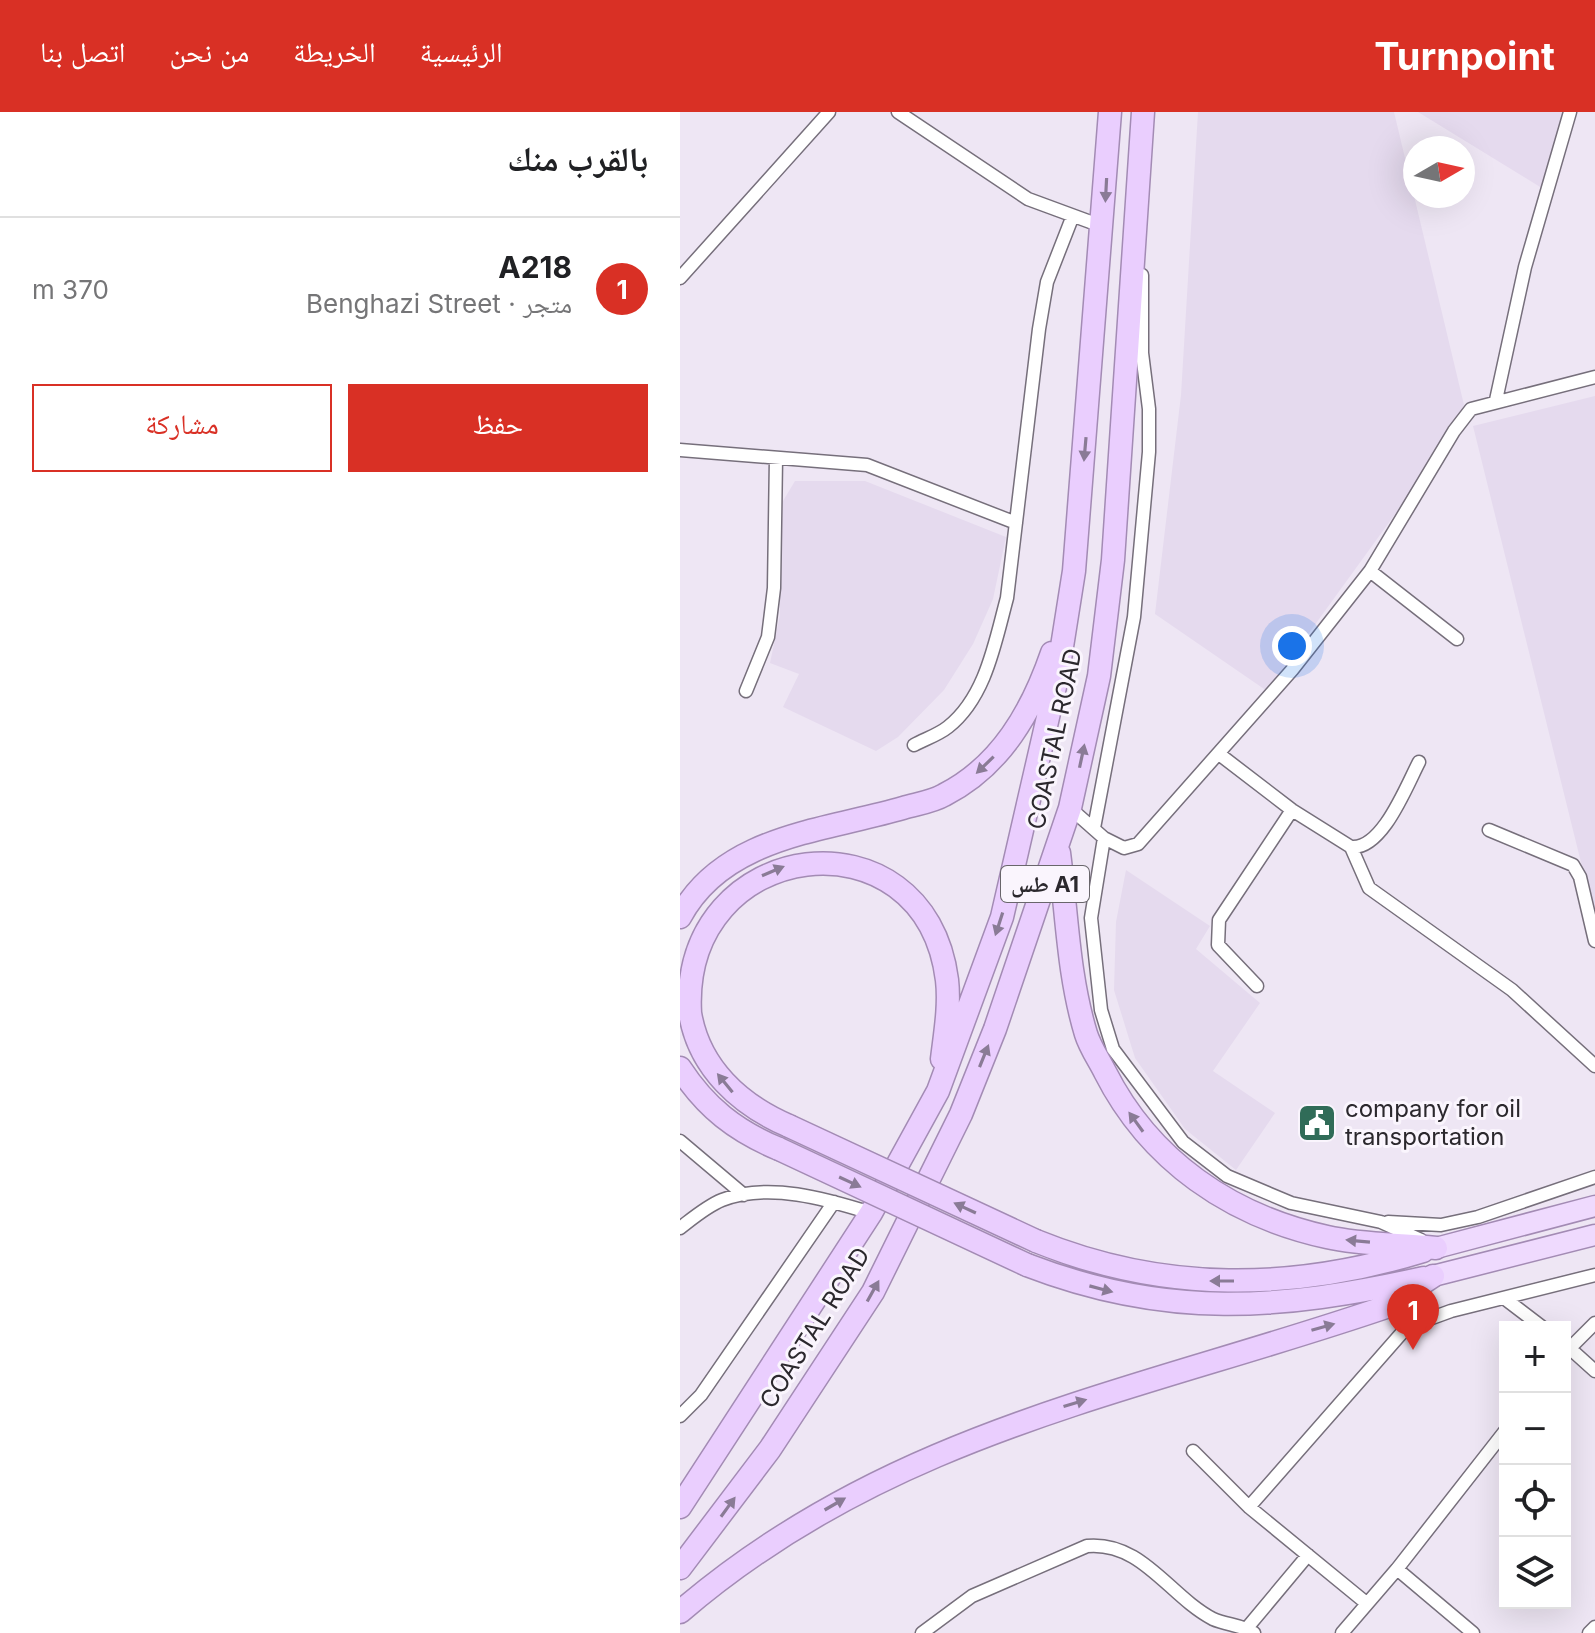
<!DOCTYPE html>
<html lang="ar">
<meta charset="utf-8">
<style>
:root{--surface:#fff;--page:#f6f6f6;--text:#202124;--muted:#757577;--line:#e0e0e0;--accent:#d93025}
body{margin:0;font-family:Inter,"Noto Naskh Arabic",sans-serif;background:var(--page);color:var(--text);direction:rtl}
.controls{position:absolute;right:24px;bottom:24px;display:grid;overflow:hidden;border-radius:0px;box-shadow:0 8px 32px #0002}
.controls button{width:72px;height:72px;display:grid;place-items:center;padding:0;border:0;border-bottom:2px solid var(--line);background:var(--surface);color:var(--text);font:40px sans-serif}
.compass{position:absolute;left:723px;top:24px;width:72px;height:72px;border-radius:50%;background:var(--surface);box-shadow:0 8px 32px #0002;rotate:81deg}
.you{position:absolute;left:612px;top:534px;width:28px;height:28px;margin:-20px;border:6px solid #fff;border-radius:50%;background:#1a73e8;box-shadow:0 0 0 12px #1a73e833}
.badge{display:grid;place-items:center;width:52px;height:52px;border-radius:50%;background:var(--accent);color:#fff;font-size:26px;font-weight:700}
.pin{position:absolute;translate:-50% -66px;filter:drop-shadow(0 2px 4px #0008)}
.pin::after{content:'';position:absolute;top:42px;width:28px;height:24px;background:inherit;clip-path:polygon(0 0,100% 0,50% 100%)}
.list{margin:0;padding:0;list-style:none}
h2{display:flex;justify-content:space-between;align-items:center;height:104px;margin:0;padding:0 32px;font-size:34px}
h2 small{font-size:26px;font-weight:400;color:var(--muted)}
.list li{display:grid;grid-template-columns:52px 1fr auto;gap:24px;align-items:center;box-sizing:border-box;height:144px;padding:0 32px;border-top:2px solid var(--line)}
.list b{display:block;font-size:30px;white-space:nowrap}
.list p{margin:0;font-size:26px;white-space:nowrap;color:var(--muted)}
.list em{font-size:26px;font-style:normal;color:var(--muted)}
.actions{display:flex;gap:16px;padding:24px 32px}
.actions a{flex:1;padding:18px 0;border:2px solid var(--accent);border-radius:0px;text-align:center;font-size:28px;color:var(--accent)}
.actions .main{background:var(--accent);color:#fff}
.icon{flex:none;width:44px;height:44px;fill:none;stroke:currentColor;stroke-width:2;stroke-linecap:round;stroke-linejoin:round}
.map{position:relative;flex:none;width:915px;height:1521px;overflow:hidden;direction:ltr}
header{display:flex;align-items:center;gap:48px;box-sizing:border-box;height:112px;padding:0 40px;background:var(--accent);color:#fff}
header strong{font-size:38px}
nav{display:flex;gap:44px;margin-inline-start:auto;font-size:28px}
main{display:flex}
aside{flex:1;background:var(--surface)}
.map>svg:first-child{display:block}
</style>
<header>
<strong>Turnpoint</strong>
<nav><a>الرئيسية</a><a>الخريطة</a><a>من نحن</a><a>اتصل بنا</a></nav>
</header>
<main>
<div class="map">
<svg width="915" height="1521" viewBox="0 0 915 1521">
<rect width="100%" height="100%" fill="#eee6f4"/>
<path fill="#e5daee" d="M518 0H714L784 293 739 369 587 579 475 502 501 283Z
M738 0H884L865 78Z
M915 284V807L793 314Z
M115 369H185L326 425 313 487 293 532 264 578 218 625 196 639 103 595 119 562 90 551 100 503V394Z
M446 758 530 814 516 837 580 891 533 959 595 1001 556 1058 505 1017 455 946 434 878 436 810Z"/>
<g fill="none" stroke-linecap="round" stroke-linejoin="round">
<defs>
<path id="minor" d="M218 0 348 87 424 115
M0 166 149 0
M816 288 845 155 890 0
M0 338 187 353 336 411
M690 459 777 527
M66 579 88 525 94 476 96 346
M234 633C245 627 258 623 268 615 306 585 315 530 327 486L359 217 367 170 392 106
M539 642 612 698 671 735C702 738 726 675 739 650
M390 696 424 726 444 736 458 732 612 558 690 459 774 319 791 297 915 265
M414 716 454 505 469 340V297L462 241V163
M809 718 893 753 900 765 915 829
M424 726 411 806 421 898 433 937 503 1030 547 1064 611 1091 701 1110 741 1128
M671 735 689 776 832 878 915 954
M577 874 538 833 539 808 612 698
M0 1029 64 1083
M708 1110 761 1113 798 1105 915 1065
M0 1116C13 1106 27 1094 42 1088 89 1070 146 1087 191 1101
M824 1186 862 1215
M885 1232 915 1259
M885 1241 915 1211
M0 1304 21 1283 154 1090
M513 1339 569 1395 685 1490
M569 1395 727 1215 771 1199 915 1163
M717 1457 793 1521
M567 1516 628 1443
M242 1521 292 1484 407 1434C462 1429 489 1484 533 1507 547 1513 562 1513 574 1521
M662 1521 717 1457 825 1319
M909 1521 915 1515"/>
<path id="primary" d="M756 1136 915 1094
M753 1164 915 1123"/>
<path id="trunk" d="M379 741C387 802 388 863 406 922 410 935 419 948 425 960 470 1049 551 1104 647 1125 682 1133 720 1132 756 1136
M0 805C43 724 144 719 223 696 236 692 252 690 264 683 321 654 352 599 372 541
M0 956C26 996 56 1019 99 1037
M109 1014C60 993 19 956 10 901 0 723 245 694 267 868 270 894 265 922 262 947
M356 1129C484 1181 612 1179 743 1139
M347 1153C487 1207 600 1198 744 1166
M0 1395 191 1101 258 979 322 805 377 566 394 459 430 0
M0 1456 90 1337 193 1180 281 1002 315 917 390 696 419 564 433 448 463 0
M0 1500C209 1320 454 1281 706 1195L753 1164"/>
</defs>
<use href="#minor" stroke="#766f7b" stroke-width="15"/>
<use href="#primary" stroke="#a38bb4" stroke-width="23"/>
<use href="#trunk" stroke="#a38bb4" stroke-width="25"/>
<use href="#minor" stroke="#fff" stroke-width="12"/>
<use href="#primary" stroke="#efdafe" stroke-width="20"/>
<use href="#trunk" stroke="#eacefe" stroke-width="22"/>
<defs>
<path id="trunk-bridge" d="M109 1014 356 1129
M99 1037 347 1153"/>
</defs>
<use href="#trunk-bridge" stroke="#a38bb4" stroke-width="25" stroke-linecap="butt"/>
<use href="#trunk-bridge" stroke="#eacefe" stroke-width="22"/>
</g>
<defs><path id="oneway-solid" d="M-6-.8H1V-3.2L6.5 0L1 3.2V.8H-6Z" transform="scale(2)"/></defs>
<g fill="#8a7b96">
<use href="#oneway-solid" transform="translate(426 78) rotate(93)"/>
<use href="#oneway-solid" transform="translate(405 337) rotate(95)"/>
<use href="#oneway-solid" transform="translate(402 644) rotate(-78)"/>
<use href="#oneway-solid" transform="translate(305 653) rotate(136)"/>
<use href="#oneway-solid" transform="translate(93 759) rotate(-23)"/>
<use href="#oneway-solid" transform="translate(319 812) rotate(108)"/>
<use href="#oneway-solid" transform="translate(304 944) rotate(-68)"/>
<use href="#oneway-solid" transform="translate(45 971) rotate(-129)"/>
<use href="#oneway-solid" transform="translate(456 1010) rotate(-126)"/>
<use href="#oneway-solid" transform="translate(170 1070) rotate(25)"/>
<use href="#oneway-solid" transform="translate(285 1096) rotate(-155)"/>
<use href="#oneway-solid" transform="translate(678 1129) rotate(-175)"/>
<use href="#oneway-solid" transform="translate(542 1169) rotate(-180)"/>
<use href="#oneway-solid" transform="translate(421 1177) rotate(15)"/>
<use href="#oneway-solid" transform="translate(193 1179) rotate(-61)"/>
<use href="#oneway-solid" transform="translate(643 1215) rotate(-16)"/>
<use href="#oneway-solid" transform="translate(395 1291) rotate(-17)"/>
<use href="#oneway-solid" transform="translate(155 1392) rotate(-30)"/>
<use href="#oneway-solid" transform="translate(48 1395) rotate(-54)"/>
</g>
<defs>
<symbol id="civic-square" viewBox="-11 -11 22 22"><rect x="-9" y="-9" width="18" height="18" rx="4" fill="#306c58" stroke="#faf5fd"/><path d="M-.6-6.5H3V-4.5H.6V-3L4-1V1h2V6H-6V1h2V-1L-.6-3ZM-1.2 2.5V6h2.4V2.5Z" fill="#fff"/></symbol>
</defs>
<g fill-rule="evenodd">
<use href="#civic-square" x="615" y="989" width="44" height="44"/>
</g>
<g text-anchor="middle" stroke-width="6" stroke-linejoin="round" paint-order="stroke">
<rect fill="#faf5fd" stroke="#69666b" stroke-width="2" x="321" y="754" width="88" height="36" rx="6"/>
<g font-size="22" font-weight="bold" fill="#2b282d">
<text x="365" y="780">طس A1</text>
</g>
<g font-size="24" fill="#2b282d" stroke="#faf5fd">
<text transform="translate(375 627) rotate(-78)" y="8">COASTAL ROAD</text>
<text transform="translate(135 1216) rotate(-58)" y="8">COASTAL ROAD</text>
</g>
<g font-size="24" fill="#2b282d" stroke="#faf5fd" text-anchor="start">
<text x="665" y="1005">company for oil<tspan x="665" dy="28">transportation</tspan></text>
</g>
</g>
</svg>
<div class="controls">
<button>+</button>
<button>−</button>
<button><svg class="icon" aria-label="locate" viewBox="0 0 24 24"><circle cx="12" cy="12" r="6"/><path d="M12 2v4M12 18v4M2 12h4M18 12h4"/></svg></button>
<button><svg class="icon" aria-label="layers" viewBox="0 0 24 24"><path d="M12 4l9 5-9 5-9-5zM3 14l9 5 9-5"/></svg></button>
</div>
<svg class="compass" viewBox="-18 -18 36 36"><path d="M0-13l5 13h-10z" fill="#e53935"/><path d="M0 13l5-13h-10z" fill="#757577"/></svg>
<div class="you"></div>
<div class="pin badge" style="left:733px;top:1238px">1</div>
</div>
<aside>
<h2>بالقرب منك<small></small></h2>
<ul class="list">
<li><span class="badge">1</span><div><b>A218</b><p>متجر · Benghazi Street</p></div><em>370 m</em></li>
</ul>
<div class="actions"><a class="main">حفظ</a><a>مشاركة</a></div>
</aside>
</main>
